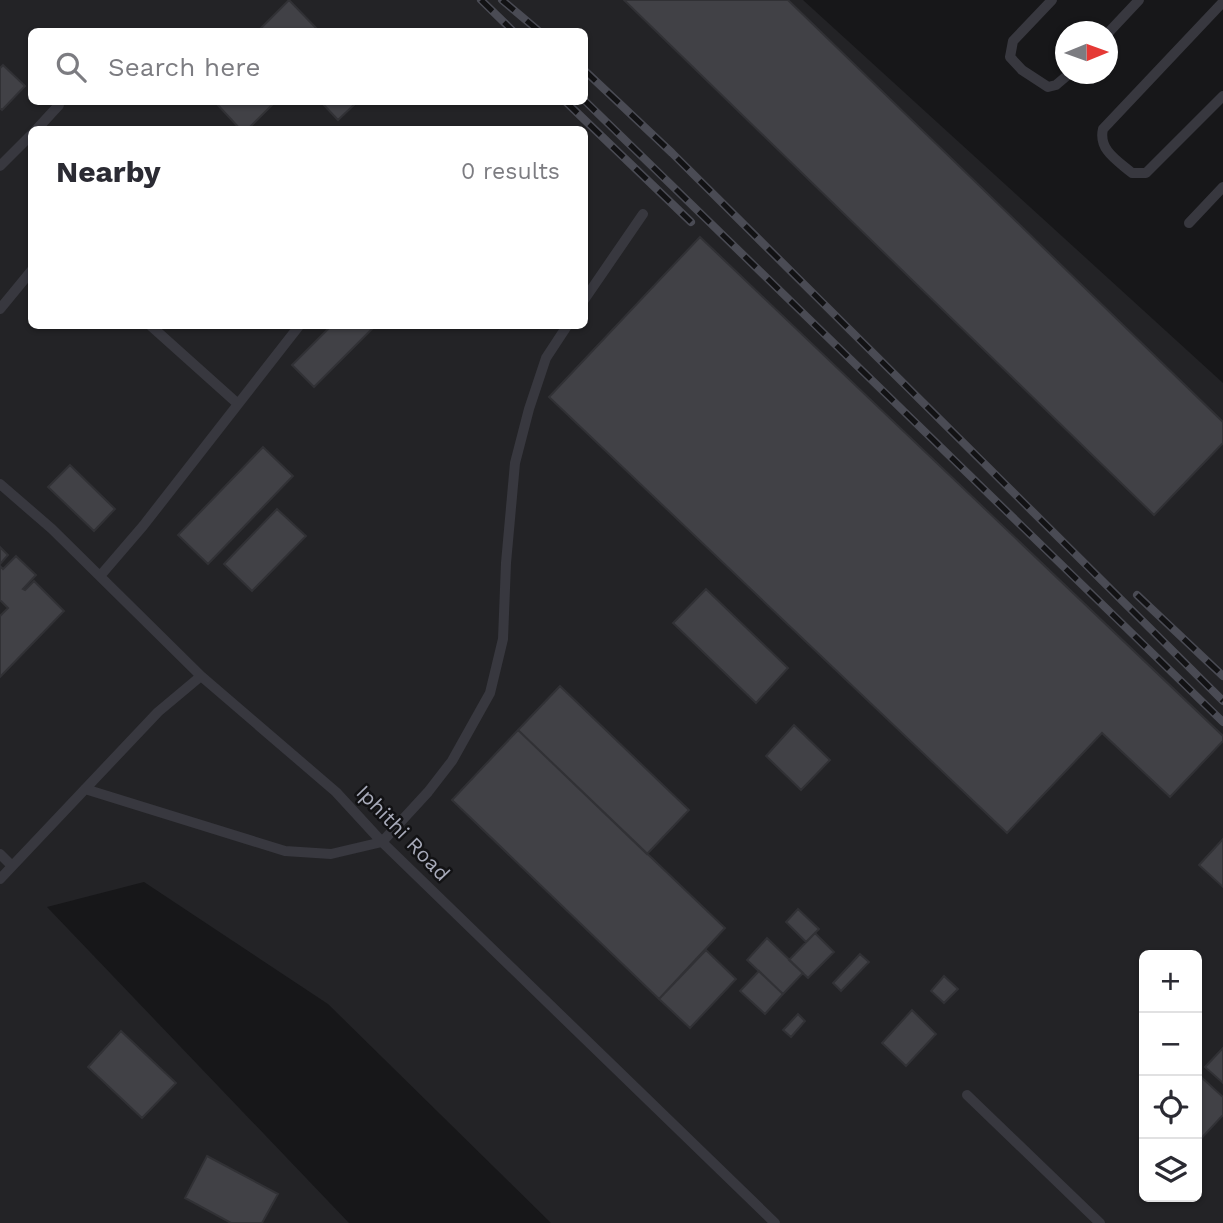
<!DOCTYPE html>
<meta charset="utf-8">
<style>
:root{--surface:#fff;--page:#f7f7f7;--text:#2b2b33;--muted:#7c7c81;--line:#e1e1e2}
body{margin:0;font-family:"Work Sans",sans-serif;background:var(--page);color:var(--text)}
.controls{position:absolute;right:21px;bottom:21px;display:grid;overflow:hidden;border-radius:10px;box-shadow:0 2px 5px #0004}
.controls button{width:63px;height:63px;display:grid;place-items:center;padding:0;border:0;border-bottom:2px solid var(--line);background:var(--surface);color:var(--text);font:35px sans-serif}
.compass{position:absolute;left:1055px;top:21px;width:63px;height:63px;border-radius:50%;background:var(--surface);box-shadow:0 2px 5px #0004;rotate:89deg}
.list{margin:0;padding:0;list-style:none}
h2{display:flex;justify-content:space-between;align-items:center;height:91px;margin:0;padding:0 28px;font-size:30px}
h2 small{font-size:23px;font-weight:400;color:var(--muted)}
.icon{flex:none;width:38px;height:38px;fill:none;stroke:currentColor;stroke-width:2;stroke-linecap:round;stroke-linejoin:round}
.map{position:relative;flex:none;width:1223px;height:1223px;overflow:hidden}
.search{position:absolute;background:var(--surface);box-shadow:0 2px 5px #0004;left:28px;top:28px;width:560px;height:77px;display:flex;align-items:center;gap:18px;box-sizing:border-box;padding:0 24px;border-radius:10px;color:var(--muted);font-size:26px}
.panel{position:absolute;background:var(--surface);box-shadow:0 2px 5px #0004;left:28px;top:126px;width:560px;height:203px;border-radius:10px}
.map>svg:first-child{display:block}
</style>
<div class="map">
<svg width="1223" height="1223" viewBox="0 0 1223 1223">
<rect width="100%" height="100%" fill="#171719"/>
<path fill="#232326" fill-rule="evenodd" d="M0 0H803L1223 383V1223H551L328 1004 144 882 47 907 349 1223H0ZM32 32H584V102H32ZM32 130H584V326H32ZM1144 955H1197V1197H1144Z"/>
<path fill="#414146" stroke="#313135" stroke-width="2" d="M289 0 320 32H257Z
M624 0H788L1223 422V443L1154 515Z
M3 65 25 86 2 110 0 108V68Z
M215 102H275L247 130H241Z
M321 102H357L338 120Z
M700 237 1223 736V741L1170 797 1102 733 1007 833 549 397Z
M331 326H375L314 387 292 365Z
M263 447 293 476 208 564 178 535Z
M70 465 115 509 94 531 48 487Z
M277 509 306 536 252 591 224 564Z
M0 547 8 555 0 564Z
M16 556 36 575 23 589 25 590 34 581 64 611 0 677V616L8 608 0 600V566L3 569Z
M706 589 788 668 756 703 673 623Z
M560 686 689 810 647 854 518 730Z
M794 725 830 760 801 790 766 756Z
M518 730 725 928 659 999 452 800Z
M1223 839V887L1199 865Z
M798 909 819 929 806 942 786 922Z
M815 933 834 952 808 978 789 960Z
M767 938 803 973 783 994 747 960Z
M706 950 736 979 690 1028 659 999Z
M860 954 869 962 841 991 833 983Z
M759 971 783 994 765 1014 740 991Z
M944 976 958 989 944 1003 931 991Z
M912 1010 936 1034 906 1066 882 1043Z
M798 1014 805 1021 791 1037 783 1030Z
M121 1031 176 1083 142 1118 88 1067Z
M1223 1048V1083L1205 1067Z
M1200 1076 1223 1097V1115L1197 1143V1080Z
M207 1156 278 1194 262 1223H231L185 1198Z"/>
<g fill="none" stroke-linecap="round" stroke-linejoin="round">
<path stroke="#38383f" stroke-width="10" d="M1052 0 1013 41 1010 57 1022 70 1048 87 1056 85 1069 74
M1223 2 1103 129C1098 150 1118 161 1132 173H1146L1223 96
M1108 33 1139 0
M36 130 59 105
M0 166 32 134
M1189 223 1223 187
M584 300 643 214
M0 309 32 270
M151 326 238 404
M0 484 52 529 201 676
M100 576 143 526 299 326
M85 789 285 851 331 854 382 842 428 792 452 761 490 693 503 639 506 563 515 463 529 409 546 358 567 326
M0 854 12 866
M0 879 158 712 201 676 336 792 382 842 775 1223
M967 1095 1100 1223"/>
<defs>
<path id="rail" d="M481 0 514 32
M502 0 540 32
M584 70 672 153 1223 701
M584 100 1223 722
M566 102 691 222
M1137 595 1223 676"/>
</defs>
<use href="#rail" stroke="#4a4b54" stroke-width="8"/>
<use href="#rail" stroke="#121214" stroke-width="5" stroke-dasharray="16" stroke-linecap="butt"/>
</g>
<g text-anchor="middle" stroke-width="5" stroke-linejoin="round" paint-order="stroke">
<g font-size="21" fill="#a8abba" stroke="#121214">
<text transform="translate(403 833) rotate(46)" y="7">Iphithi Road</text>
</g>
</g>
</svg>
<div class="controls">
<button>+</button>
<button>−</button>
<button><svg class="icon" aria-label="locate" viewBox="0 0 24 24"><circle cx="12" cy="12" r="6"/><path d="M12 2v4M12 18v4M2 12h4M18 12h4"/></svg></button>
<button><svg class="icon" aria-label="layers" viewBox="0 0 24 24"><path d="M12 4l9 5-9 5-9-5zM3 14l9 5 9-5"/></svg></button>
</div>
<svg class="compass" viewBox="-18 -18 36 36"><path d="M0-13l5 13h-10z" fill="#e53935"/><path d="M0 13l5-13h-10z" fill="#7c7c81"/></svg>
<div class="search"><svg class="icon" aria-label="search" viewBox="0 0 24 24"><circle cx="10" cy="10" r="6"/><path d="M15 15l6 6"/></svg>Search here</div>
<section class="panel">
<h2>Nearby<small>0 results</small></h2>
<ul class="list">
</ul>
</section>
</div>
